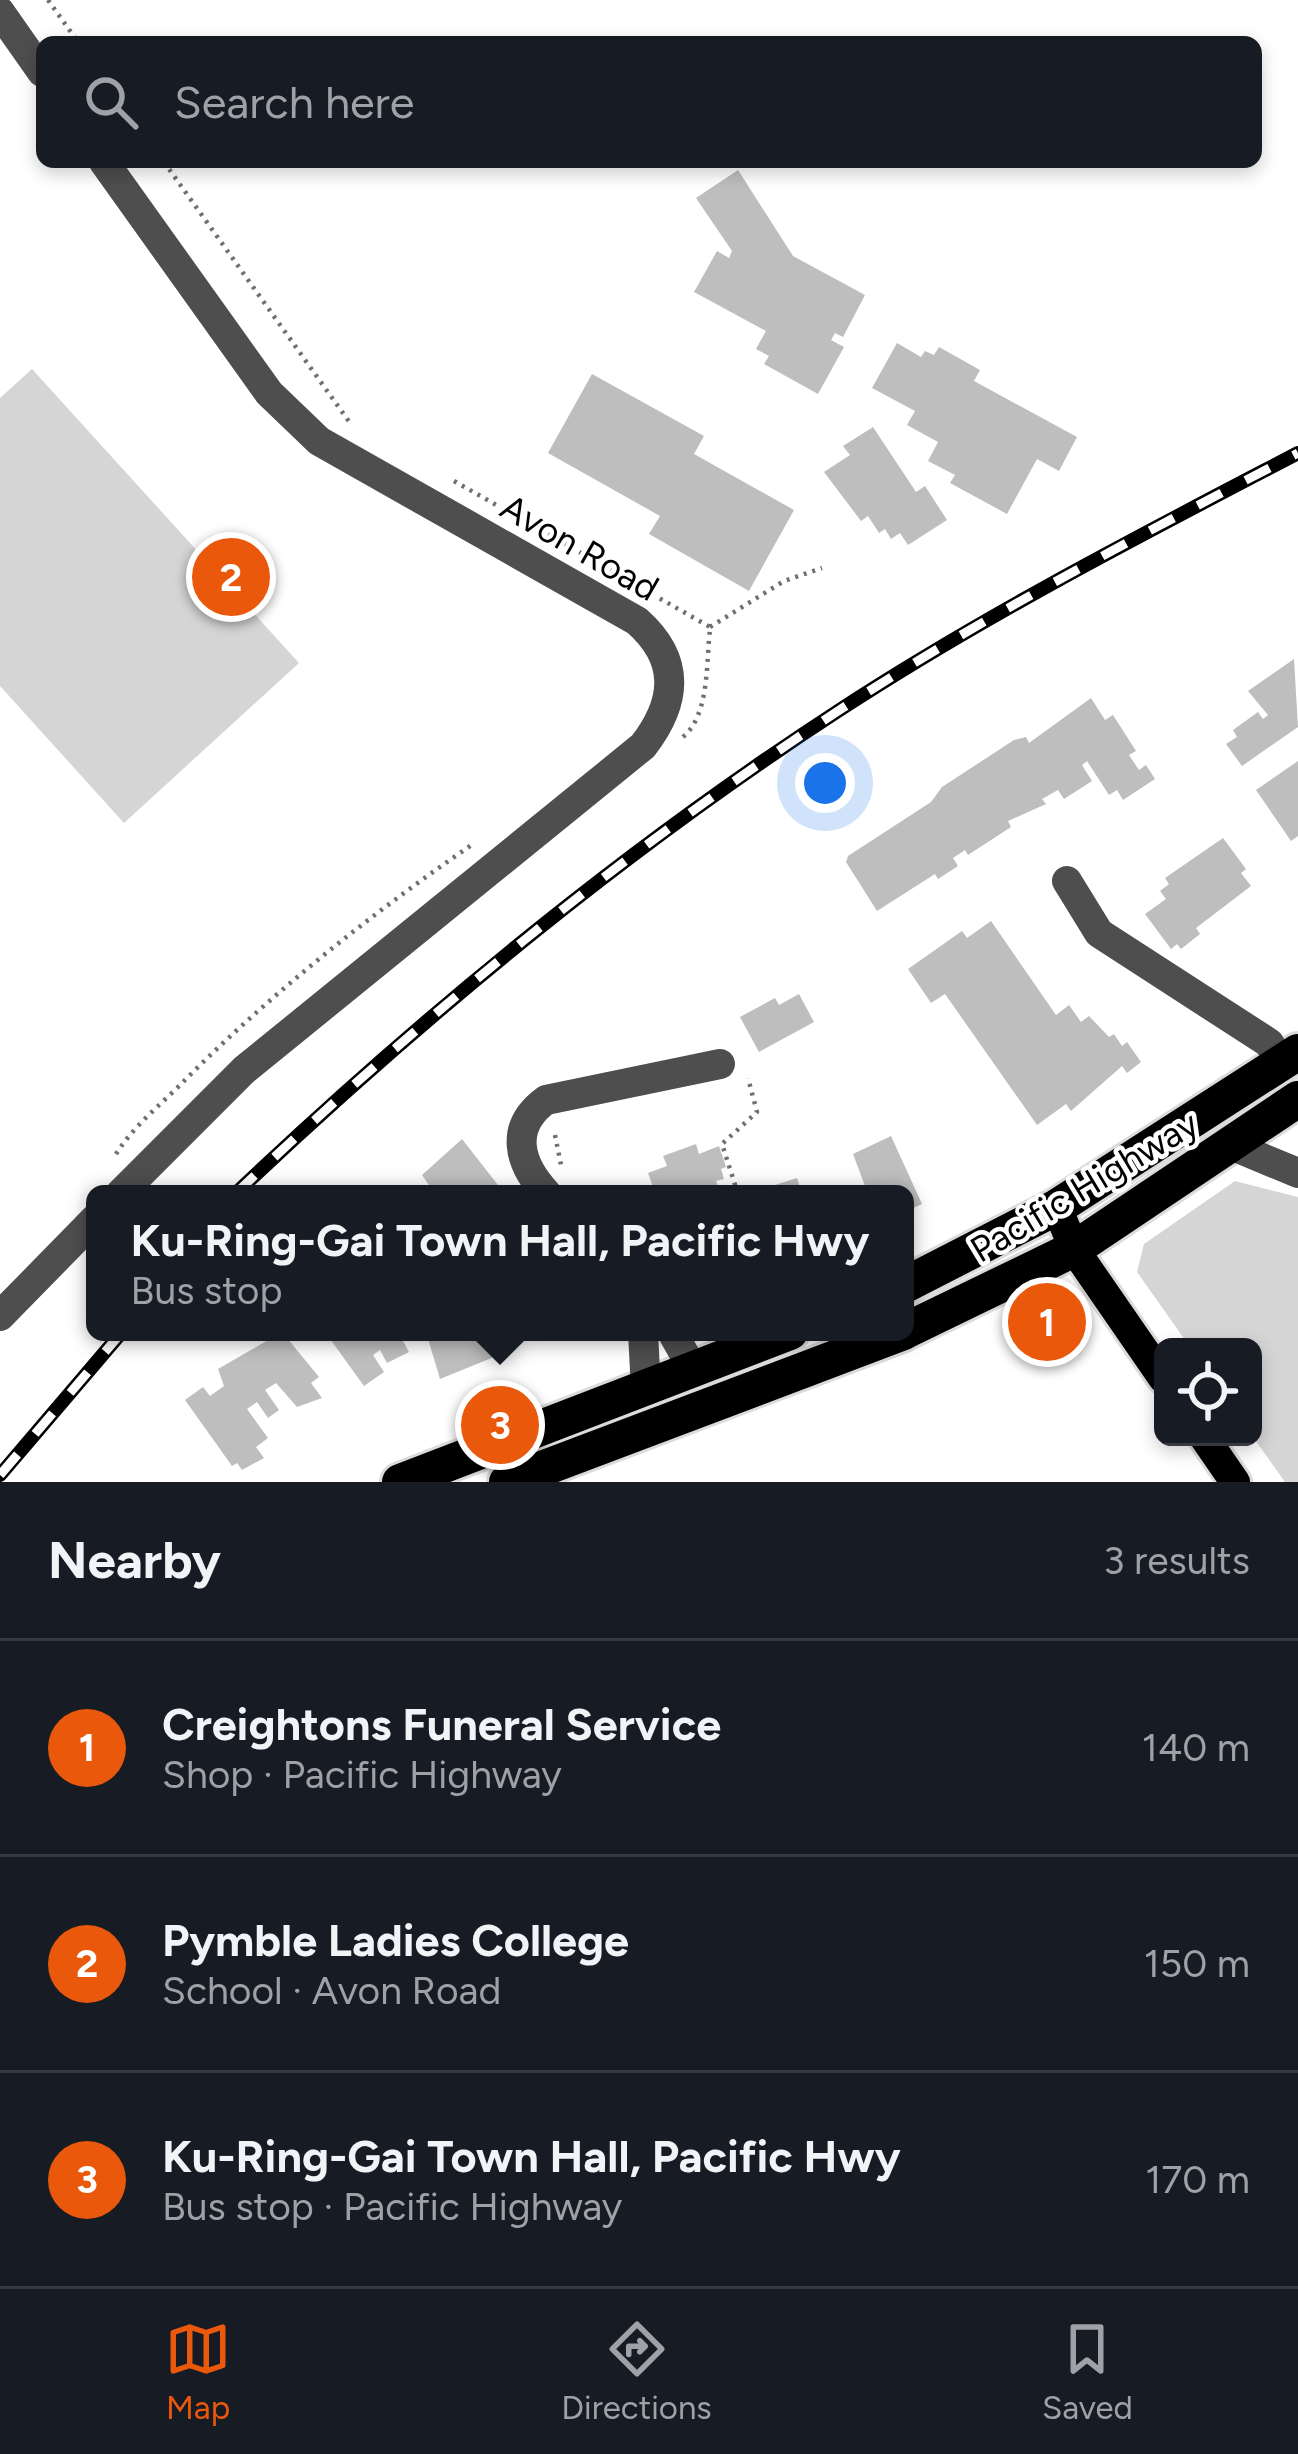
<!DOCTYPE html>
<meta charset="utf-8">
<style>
:root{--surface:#171b24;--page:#242831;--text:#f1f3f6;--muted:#9ea1a6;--line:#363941;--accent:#ea580c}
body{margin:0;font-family:Figtree,sans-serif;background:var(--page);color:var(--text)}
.controls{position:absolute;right:36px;bottom:36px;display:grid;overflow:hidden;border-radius:18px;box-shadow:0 6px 18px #0003}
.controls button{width:108px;height:108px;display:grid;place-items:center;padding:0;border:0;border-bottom:3px solid var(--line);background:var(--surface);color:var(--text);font:60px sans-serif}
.you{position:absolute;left:825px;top:783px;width:42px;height:42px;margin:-30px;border:9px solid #fff;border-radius:50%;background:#1a73e8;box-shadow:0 0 0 18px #1a73e833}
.badge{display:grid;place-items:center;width:78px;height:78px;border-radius:50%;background:var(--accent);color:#fff;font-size:39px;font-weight:700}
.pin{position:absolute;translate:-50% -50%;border:6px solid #fff;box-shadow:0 3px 12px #0006}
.popup{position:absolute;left:86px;top:1185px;width:828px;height:156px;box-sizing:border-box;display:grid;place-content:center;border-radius:18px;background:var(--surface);filter:drop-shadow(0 3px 9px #0005);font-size:39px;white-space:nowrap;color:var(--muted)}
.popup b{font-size:45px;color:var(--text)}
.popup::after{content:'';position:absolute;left:50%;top:100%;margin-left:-24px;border:24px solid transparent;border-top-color:var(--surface)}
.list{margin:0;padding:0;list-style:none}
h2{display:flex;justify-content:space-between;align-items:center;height:156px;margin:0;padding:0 48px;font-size:51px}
h2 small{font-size:39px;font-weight:400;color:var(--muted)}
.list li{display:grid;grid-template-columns:78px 1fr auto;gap:36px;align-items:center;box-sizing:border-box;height:216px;padding:0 48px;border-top:3px solid var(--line)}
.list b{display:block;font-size:45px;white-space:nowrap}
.list p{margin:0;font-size:39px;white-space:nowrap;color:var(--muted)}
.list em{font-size:39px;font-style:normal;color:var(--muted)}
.icon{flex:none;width:66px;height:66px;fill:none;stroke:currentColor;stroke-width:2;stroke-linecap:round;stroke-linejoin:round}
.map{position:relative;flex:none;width:1298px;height:1482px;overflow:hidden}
.search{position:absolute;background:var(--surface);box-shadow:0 6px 18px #0003;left:36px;right:36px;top:36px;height:132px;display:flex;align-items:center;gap:30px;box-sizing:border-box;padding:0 42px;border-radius:18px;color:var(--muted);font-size:45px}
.sheet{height:804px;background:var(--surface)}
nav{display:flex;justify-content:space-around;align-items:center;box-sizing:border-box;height:168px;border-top:3px solid var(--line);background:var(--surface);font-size:33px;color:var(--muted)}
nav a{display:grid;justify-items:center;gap:6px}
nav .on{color:var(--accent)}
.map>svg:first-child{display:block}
</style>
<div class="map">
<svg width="1298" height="1482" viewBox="0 0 1298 1482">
<rect width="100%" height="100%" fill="#fff"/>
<path fill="#d5d5d5" d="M32 369 299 663 124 823 0 686V398Z
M1235 1181 1298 1197V1482H1285L1253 1437V1347H1190L1137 1272 1144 1244Z"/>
<path fill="#bebebe" d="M738 170 793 256 865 295 843 337 835 333 831 340 844 347 818 394 764 364 769 356 756 349 766 331 694 292 717 251 729 258 732 251 696 198Z
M897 343 921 357 925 351 934 355 939 347 980 370 974 381 1077 437 1059 471 1037 459 1007 514 950 483 955 475 928 461 938 442 907 425 915 411 872 388Z
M592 374 704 436 694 454 794 510 749 591 649 534 660 516 548 453Z
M873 427 916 492 925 486 947 520 908 545 900 533 891 539 885 529 879 533 868 516 861 521 824 472 850 455 843 446Z
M1294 659 1298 727 1242 766 1226 744 1237 737 1233 730 1258 712 1263 719 1268 715 1248 691Z
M1091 698 1105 720 1113 715 1136 751 1129 755 1139 770 1146 765 1155 779 1123 800 1117 790 1109 795 1087 761 1082 765 1092 781 1064 799 1058 790 1042 799 1046 804 1008 821 1011 827 968 855 965 850 953 858 958 866 938 879 935 874 877 911 846 862 848 856 931 802 942 787 1014 740 1026 737 1029 743Z
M1298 761V836L1291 841 1256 790Z
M1223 838 1246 869 1241 873 1251 886 1196 928 1200 934 1181 949 1177 944 1171 949 1145 914 1166 899 1160 891 1169 884 1165 878Z
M991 921 1056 1015 1069 1005 1081 1022 1089 1016 1109 1037 1114 1034 1122 1046 1127 1042 1141 1062 1127 1073 1122 1066 1071 1111 1066 1104 1037 1125 945 994 931 1003 908 969 962 931 967 938Z
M799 994 814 1022 759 1052 740 1017 775 998 779 1005Z
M891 1136 922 1204 905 1212V1194H868L853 1154Z
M462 1139 498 1185 501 1194H435L422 1175Z
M696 1144 699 1154 719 1146 726 1167 721 1169 724 1179 716 1181 721 1194H671L669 1188 655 1193 648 1173 667 1166 663 1156Z
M797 1178 802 1194H749V1193Z
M282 1332 319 1377 311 1383 322 1398 297 1407 276 1383 265 1390 279 1410 268 1418 257 1402 247 1409 268 1438 256 1447 264 1458 242 1470 237 1463 232 1466 185 1400 203 1387 210 1396 224 1386 218 1369Z
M325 1332H398L409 1352 387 1363 380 1350 373 1355 384 1372 364 1386Z
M426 1332H484L494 1357 440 1379Z"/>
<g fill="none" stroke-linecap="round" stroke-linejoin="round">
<defs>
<path id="major" d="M1057 1207 1074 1249 1163 1378
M1204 1437 1235 1482"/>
<path id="highway" d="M905 1285 1057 1207 1298 1052
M905 1331 1074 1249 1298 1099
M400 1482 790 1332
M507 1482 904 1332"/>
</defs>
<use href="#major" stroke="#dbdbdb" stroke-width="36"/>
<use href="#highway" stroke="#dbdbdb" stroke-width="42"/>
<path stroke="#707070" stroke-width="4.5" stroke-dasharray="3 6" stroke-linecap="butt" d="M48 0 78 42
M164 162 350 423
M454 481 611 570
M652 594 710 627
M710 627 784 581 822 568
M683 737C710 714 706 662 710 629
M555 1135 561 1165
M116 1154C134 1125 163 1103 186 1079 274 991 371 914 473 844
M738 1194 722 1144 757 1112 748 1078"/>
<path stroke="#4e4e4e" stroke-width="30" d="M0 12 42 72
M104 162 269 393 319 441 637 621C681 660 677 702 643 746L244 1070 120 1194
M1067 881 1099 933 1269 1043 1282 1064
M1233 1146 1298 1173
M547 1194C518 1163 509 1127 546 1100L720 1064
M0 1316 95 1219
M643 1332 646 1390
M672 1332 694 1371"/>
<use href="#major" stroke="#000" stroke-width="30"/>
<use href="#highway" stroke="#000" stroke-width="36"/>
<defs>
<path id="rail" d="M235 1194C421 1018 623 851 838 711 985 615 1143 534 1298 453
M0 1475 122 1332"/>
</defs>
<use href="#rail" stroke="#000" stroke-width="14"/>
<use href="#rail" stroke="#fff" stroke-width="9" stroke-dasharray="27" stroke-linecap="butt"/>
</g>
<g text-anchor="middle" stroke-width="9" stroke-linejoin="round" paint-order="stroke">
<g font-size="36" fill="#000" stroke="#fff">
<text transform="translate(580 547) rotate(30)" y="13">Avon Road</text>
<text transform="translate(1084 1186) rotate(-31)" y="13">Pacific Highway</text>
</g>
</g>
</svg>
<div class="controls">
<button><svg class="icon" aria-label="locate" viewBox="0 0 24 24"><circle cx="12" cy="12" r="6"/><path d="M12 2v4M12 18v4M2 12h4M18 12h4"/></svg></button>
</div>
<div class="you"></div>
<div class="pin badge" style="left:1047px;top:1322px">1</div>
<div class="pin badge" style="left:231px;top:577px">2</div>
<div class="pin badge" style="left:500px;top:1425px">3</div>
<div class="popup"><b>Ku-Ring-Gai Town Hall, Pacific Hwy</b>Bus stop</div>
<div class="search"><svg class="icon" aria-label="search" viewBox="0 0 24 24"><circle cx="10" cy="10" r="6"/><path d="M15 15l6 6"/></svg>Search here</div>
</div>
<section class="sheet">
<h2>Nearby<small>3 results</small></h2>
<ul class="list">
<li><span class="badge">1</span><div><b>Creightons Funeral Service</b><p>Shop · Pacific Highway</p></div><em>140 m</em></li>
<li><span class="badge">2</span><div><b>Pymble Ladies College</b><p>School · Avon Road</p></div><em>150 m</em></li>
<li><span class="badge">3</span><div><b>Ku-Ring-Gai Town Hall, Pacific Hwy</b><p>Bus stop · Pacific Highway</p></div><em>170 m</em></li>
</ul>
</section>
<nav>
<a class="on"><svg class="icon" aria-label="map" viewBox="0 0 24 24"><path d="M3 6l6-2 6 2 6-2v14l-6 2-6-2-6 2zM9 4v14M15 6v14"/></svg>Map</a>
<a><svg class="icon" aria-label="directions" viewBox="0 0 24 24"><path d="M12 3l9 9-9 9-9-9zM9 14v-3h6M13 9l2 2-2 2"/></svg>Directions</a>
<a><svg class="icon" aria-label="saved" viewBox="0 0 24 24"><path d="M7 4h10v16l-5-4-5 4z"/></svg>Saved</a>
</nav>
